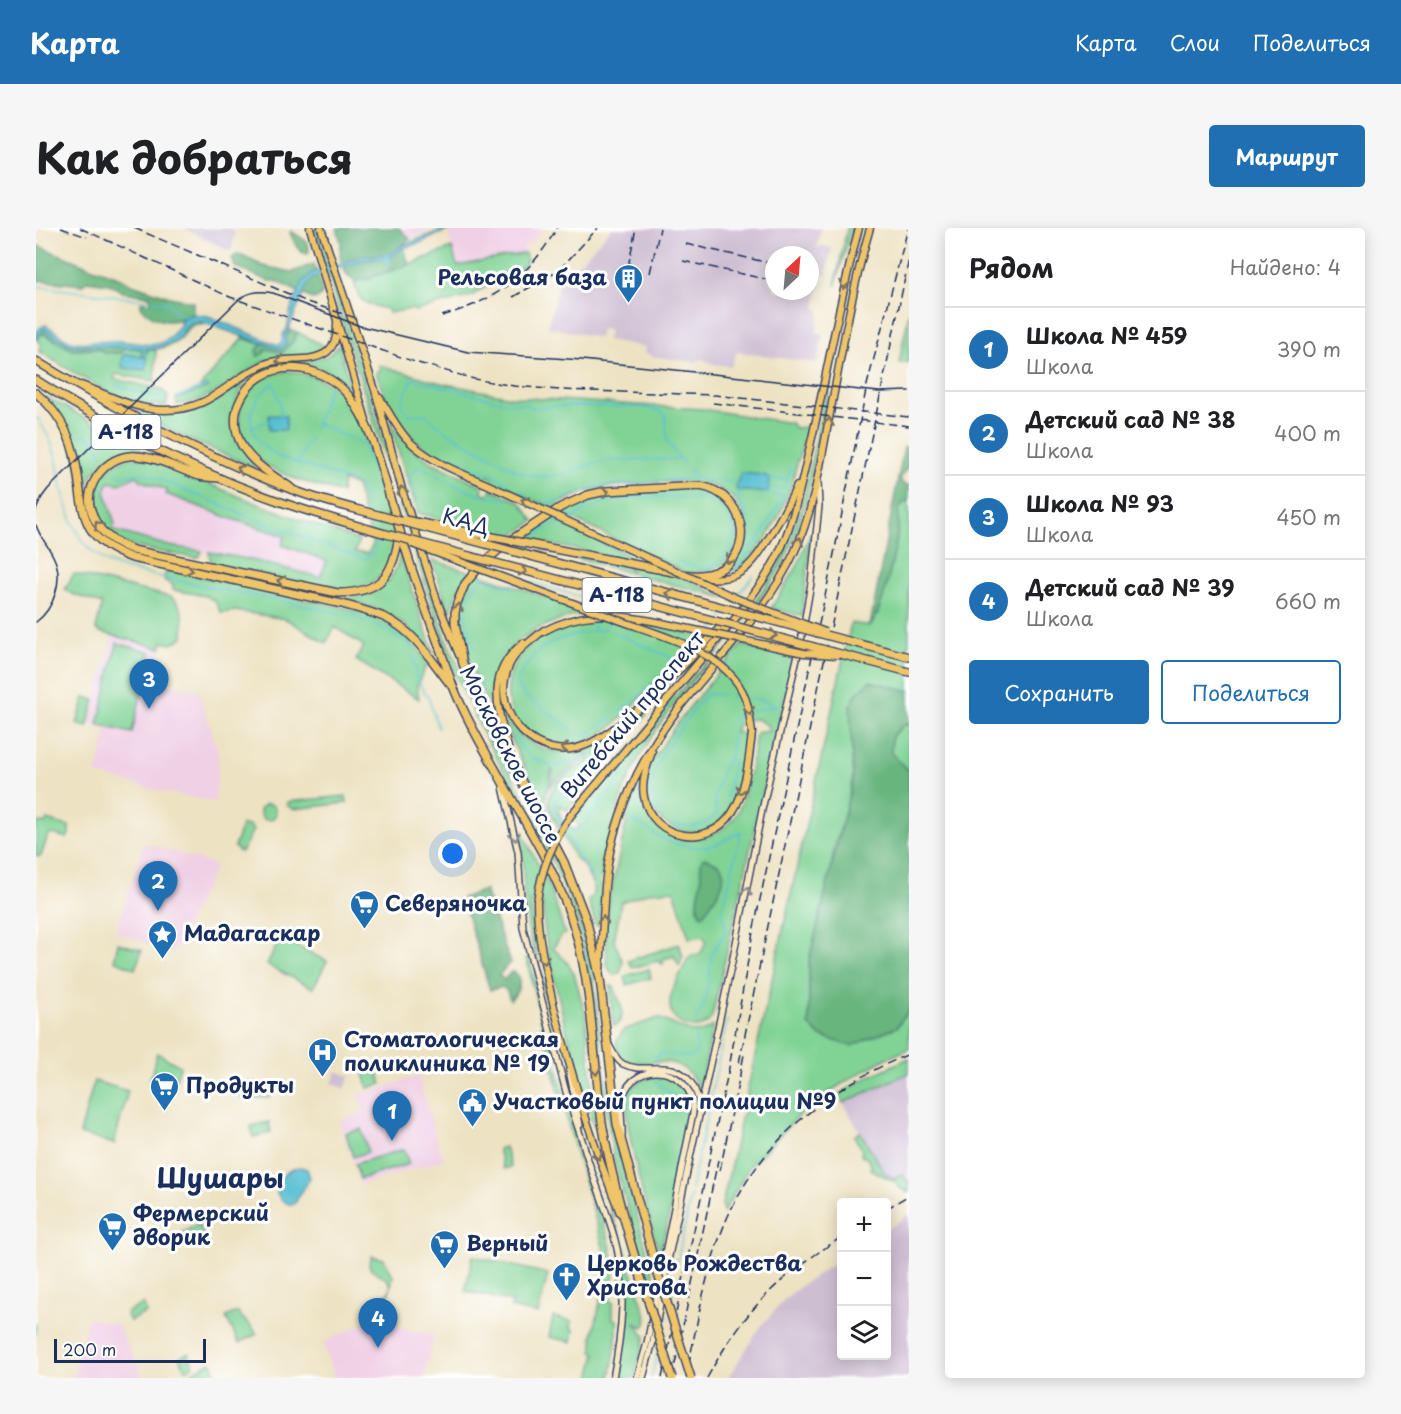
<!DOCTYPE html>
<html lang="ru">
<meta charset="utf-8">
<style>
:root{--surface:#fff;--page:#f6f6f6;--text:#202124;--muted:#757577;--line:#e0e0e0;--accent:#1f6fb2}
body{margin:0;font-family:"Playpen Sans",sans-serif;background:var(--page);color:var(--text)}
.controls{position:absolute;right:18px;bottom:18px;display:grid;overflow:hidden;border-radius:6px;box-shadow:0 3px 15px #0003}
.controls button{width:54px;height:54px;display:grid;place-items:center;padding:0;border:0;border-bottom:2px solid var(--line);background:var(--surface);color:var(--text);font:30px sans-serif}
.compass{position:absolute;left:729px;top:18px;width:54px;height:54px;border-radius:50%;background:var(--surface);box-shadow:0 3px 15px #0003;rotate:26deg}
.scale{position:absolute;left:18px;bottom:15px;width:152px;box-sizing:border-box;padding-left:6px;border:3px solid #1b2f5e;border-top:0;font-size:16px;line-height:21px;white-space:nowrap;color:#1b2f5e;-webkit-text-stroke:4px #fff;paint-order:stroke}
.you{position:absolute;left:417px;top:626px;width:21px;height:21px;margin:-15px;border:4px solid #fff;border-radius:50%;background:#1a73e8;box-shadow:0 0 0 9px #1a73e833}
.badge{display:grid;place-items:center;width:39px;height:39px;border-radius:50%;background:var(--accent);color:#fff;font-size:20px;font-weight:700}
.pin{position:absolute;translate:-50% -50px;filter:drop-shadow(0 2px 3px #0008)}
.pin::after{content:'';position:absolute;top:32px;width:21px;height:18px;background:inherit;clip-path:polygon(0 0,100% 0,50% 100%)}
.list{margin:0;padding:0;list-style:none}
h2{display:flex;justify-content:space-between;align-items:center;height:78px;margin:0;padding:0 24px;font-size:26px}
h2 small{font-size:20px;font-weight:400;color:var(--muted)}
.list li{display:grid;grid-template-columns:39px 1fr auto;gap:18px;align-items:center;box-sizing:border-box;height:84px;padding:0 24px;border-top:2px solid var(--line)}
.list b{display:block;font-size:22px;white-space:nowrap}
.list p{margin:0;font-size:20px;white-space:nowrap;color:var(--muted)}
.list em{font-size:20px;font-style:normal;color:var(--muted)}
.actions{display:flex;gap:12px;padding:18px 24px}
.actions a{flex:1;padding:14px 0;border:2px solid var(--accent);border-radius:6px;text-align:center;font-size:21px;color:var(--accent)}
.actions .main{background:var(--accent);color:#fff}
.icon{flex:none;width:33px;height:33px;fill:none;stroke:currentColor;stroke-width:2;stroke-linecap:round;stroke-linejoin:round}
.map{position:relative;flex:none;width:873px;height:1150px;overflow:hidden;border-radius:6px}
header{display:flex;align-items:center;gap:36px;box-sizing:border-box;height:84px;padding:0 30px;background:var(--accent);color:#fff}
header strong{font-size:28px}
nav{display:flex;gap:33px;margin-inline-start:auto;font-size:21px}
.intro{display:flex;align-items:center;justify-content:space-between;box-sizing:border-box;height:144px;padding:0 36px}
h1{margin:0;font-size:42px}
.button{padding:15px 27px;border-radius:6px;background:var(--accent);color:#fff;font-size:21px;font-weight:700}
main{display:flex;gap:36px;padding:0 36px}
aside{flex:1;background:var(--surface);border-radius:6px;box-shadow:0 3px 15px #0003}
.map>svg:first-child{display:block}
</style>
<header>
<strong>Карта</strong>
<nav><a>Карта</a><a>Слои</a><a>Поделиться</a></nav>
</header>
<div class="intro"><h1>Как добраться</h1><a class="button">Маршрут</a></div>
<main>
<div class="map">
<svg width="873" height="1150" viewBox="0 0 873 1150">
<rect width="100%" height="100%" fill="#fff"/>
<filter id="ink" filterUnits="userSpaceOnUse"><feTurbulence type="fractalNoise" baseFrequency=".0167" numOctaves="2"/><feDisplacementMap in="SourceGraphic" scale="12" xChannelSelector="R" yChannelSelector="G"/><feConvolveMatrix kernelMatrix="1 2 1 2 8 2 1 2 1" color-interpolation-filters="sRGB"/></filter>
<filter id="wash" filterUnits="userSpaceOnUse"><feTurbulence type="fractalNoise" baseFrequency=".008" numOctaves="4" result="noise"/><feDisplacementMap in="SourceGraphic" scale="24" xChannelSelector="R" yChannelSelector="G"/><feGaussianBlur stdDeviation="1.35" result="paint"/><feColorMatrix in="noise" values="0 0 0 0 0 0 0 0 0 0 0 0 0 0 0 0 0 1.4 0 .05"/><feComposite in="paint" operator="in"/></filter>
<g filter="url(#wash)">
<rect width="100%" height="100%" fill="#ede2c2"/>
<path fill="#f0d0e5" d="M363 0H401L374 11Z
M411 0H507L502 8 487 21 489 25 421 38Z
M101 247 106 253 131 262 130 265 196 291 249 309 246 317 291 332 285 350 211 331 133 318 76 302 79 296 69 263 73 254 83 256Z
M76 408 125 420 116 454 163 464 183 527 179 574 119 562 60 546 71 502 54 497Z
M108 615 180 637 137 724 80 704Z
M382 848 407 932 326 956 324 955 304 893 325 885 327 880 323 867Z
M52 1090 81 1096 108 1150H37Z
M334 1092 398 1107 388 1150H299L287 1115Z"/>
<path fill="#cebed2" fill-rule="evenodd" d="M148 0H195L199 5 195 24Z
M576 0H785L781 19 784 20 785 17 796 20 790 47H785L779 80 784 82 780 104 787 106 781 135 701 124 695 138 677 136 666 131 659 134 614 128V126L608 125 609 119 571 112 573 102 565 101 563 110 512 99 522 58ZM738 27H774V63H738Z
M301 843 314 848 309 861 296 855Z
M873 845V953L871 954 858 951 848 944 807 875Z
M873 986V1150H692L725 1098 749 1071 766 1057 805 1031 806 1128H850L851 1002Z"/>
<path fill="#81d395" stroke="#4e817a" stroke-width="1.5" d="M278 0H281L308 85 303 84Z
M811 0H816L799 58V57Z
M416 20 421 38 489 25 491 34 472 52 469 46 435 68 379 83 375 81 353 85 351 81C330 76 322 76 318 53L355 43Z
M873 84V134L863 135Z
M304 88 309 89 314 104 412 416 454 506 521 632 540 675 557 742 568 842 580 913 618 1048 615 1061 578 932 563 839 555 756 542 695 520 640 446 503 414 435Z
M261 104 288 118H292C278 131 249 126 229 133 221 136 213 143 205 148 186 162 166 174 141 177L140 171 172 159 171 157 163 160 207 110 226 117 221 123 222 128 231 121C245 123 256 117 261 104Z
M6 105 36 122 62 121 69 125 89 119 107 121 105 128 90 126 111 130 109 129 111 122H120L119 153 79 146 78 151 125 161 132 168 130 178C83 177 42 147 3 123L5 116 1 111Z
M303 117 315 162C300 146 282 137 261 133L290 129Z
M799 120C801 135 788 185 785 204 775 252 768 299 743 342 712 397 665 438 629 489 590 543 574 591 564 656L566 657 563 698H560L552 672 557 668V657L547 637 539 630 515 585C505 559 533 545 551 532L552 527 550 520 578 506 625 469 531 582 523 577C520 587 533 609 544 598L537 592 575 543 629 479 687 416 721 371 747 328 765 281Z
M343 137 405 155 475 169 666 181 755 195 759 200 770 199 772 204C764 220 761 237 756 254 746 287 723 333 690 347V343C704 329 712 314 708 294 701 248 647 253 612 255 592 257 572 258 553 263 539 267 527 274 515 280L457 255 456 250 452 248 449 252C389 224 362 211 340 144L344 143Z
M251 143C281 147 307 157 321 186 333 221 358 278 358 314 359 343 335 362 308 362 294 362 280 358 267 355 237 349 207 342 177 335L174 332 173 324 211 331 284 349 291 333 246 317 249 308 196 291 130 266 131 262 106 253 101 248 83 256 73 254 69 263 79 296 76 302 133 318 166 323 164 328 159 330C134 324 86 322 69 303 41 271 69 224 110 230 117 231 125 236 131 238 151 246 171 255 190 263 234 282 279 296 323 313L319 324 332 325 337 317 320 258 307 252 305 265C264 252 187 237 206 176 212 154 231 147 251 143Z
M215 148C185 186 200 200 219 238L218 239 150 210 98 183C109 179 129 185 144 184 170 182 194 164 215 148Z
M9 168 110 224C104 225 97 224 91 225 66 229 53 246 47 269L36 212Z
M353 193 376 220 395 234 447 258 446 265 452 266 455 261 484 274 498 293 476 308 382 285Z
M665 260C701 268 719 317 683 339 673 344 661 344 650 345L522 284 557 268 573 265Z
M873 272V463L834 453 816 538 817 550 810 585 799 616 791 664 773 732V797L861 799 870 785 873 783V821L851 830 815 850 772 878 714 938 687 985 686 977 815 395 834 398C847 383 860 321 862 300 863 294 862 287 863 281 865 276 868 274 873 272Z
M515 289 613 337 484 310Z
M776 302 766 388 735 380 761 339Z
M505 321 590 337 595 345Z
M364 326 398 427C371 392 347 381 305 370 338 369 357 360 364 326Z
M396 332 434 344 421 364 414 386Z
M593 338 639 346 689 370 597 346Z
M130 341C172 351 214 360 256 369 290 376 331 381 361 401 373 410 383 422 392 434L381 457 383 471 320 432 328 418 299 399 290 415 250 391 199 383 185 385 179 373 170 368 137 362V357L128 352Z
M440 345 553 384C509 394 465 409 457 459 455 468 458 478 458 487 445 459 418 415 422 384 424 370 432 357 440 345Z
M38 346 135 369C149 378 148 394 147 409L136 416 127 414 125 420 64 404 60 401 66 376 36 366 29 361Z
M554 390H583L667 409C649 425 632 442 615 459 598 476 582 497 561 508 489 547 432 455 507 407 522 398 538 395 554 390Z
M81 415 115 424 96 505 62 497Z
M705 417 758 429 676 789C666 807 636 799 634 778 632 765 647 742 653 729L665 725 670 713 667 708 653 710 638 662 613 664 585 674 578 713 587 734 584 745 577 747 571 738 570 701 574 662 576 661 594 577 604 552C604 559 604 568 606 575 608 582 614 588 619 594 641 616 676 616 697 591 711 573 717 528 720 505L733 503 731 497 721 491 707 492 702 496 699 505 713 506C710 529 708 556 698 577 671 631 595 597 612 542 615 533 621 525 626 518 648 482 678 451 705 417Z
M49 469 59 472 51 499 41 496Z
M467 480C477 513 515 531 547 521L550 528 548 530 521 551 514 559 517 543 515 542 509 573 510 580C493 548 474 516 466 481Z
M868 497H873V543L855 526 856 508Z
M310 568 311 575 257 581 251 577V574Z
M224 584a8 8 0 1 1 16 0a8 8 0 1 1-16 0Z
M11 592 33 598V606L31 610 17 606 12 607 5 628H0V596L3 594 9 596Z
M481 594 514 660 529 706 526 707 517 720 531 734 538 745 549 785 561 901 558 899C544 854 531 808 521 762 514 733 507 705 507 676L495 673 498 712 515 789 514 788 493 705 488 664 486 622 480 595Z
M206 597 214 598 217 602 206 623 204 624 198 619Z
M244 710 291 733 277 760 231 737Z
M82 715 106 722 99 741 78 732Z
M643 716 647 729 643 738 638 728 627 731V736L621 733 597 740 592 733Z
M493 729 529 872 573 1013 579 1040 576 1058 567 1057 569 1034 566 1014 519 850 490 730Z
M613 741 615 750 591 757 589 748Z
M574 758 578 759C583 773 593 788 579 798L577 797Z
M622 790 655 804H666L677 798 664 861C659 854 656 846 647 840 627 826 603 842 583 829L580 815 587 802Z
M121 825 144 838 138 859 114 852Z
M873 830V845L807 875 803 866 834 848Z
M341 841 346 856 332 860 328 845Z
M621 848C642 849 652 861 654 882L631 998 623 1025C615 996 584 892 592 867 596 855 609 849 621 848Z
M58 853 92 863 78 916 44 906Z
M205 854 234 855V870H205Z
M233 894 235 905 217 909 215 898Z
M325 901 332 924 317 929 310 905Z
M824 904 848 944 858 951 867 946 871 954 873 953V965L862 959 861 955 834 941 836 938 830 929H826L825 926 826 922 818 908Z
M469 919 475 939 468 941 462 921Z
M368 921 373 936 324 951 319 936Z
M574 979 611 1090 610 1096 607 1099 598 1095 609 1108 599 1150H581C590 1108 593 1067 585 1024 582 1009 577 994 574 979Z
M162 996 168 1007 151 1016 145 1005Z
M336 1028 348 1031 357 1048 352 1071 347 1069C367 1054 342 1047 334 1040L333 1036Z
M437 1028 512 1046 502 1086 475 1080 476 1074 429 1063Z
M567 1061H576V1064L574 1065V1073H577V1091L581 1092C582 1111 578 1131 574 1150H554L560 1126 557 1125V1107Z
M107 1076 111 1084 94 1093 90 1085Z
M198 1085H202C208 1093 216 1097 221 1106L203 1115 190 1089Z
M517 1089 536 1093 535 1100 538 1102 536 1114 513 1109Z
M152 1125 158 1137 150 1142 143 1129Z
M175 1134 180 1144 168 1150H159L156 1144Z"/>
<path fill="#68b57e" stroke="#42726e" stroke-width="1.5" d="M301 0H363L374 11 367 16 373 37 335 49V51L318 53 309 44 304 29 305 14Z
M255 3 270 13 273 21 272 26C260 24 259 14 254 5Z
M0 17 54 39 80 48 96 56 134 69 157 74V86C136 96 124 97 105 80V74L115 75 114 68 87 64 73 56 50 53 46 57 0 52Z
M202 26 227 38 256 44 278 36 287 65 282 70 276 71 240 53H233L199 39 196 30Z
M163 93 244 121 254 102 261 104 258 112 246 125 231 121 228 125 222 128 220 123 226 117C210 111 180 94 163 96 152 96 150 107 142 113 134 119 121 122 111 122L109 129 105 128 106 121 89 120 85 125H69L62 121 36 122 9 106 3 107 8 101 34 117 120 121 141 112 153 95Z
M868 219H873V237L865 249 866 256 873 257V272C868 274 865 276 863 281 861 287 863 294 862 300 860 321 847 383 834 398Z
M834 453 873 463V497H868L856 508 855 525 873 543V783L870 785 861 799 815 818 784 808 773 797V732L817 550 814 478 821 465Z
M671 630 684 637C696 653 675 675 666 688 657 678 665 663 665 650 665 643 663 638 666 631Z
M449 662 474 734 463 747 468 752 475 744H478C488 753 482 765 474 772L471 763 466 759 454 762 426 670Z"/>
<path fill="#57c0d3" stroke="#397898" stroke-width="1.5" d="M411 0H416L386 14 365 21 354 30 326 32 277 50 271 57 250 108V116L244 121 163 93 153 95 141 112 120 121 34 117 8 101 0 112C0 103 2 100 10 97 18 102 29 112 38 114 51 116 66 113 80 113 111 114 123 128 145 96L143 93 157 86 172 88 242 117 246 114 247 106 251 101 255 81 267 54 276 45 325 28 354 26 363 19Z
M90 126 111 130 110 142 86 140 87 127Z
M233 187 250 188V202H233Z
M705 245 728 247 733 250 732 265 701 262 700 258Z
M265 939 271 941 274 950 259 975 256 977C228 969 243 941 265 939Z"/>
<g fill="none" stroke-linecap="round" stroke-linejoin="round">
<path stroke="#57c0d3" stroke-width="1.5" d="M0 58 133 75 140 86 151 89
M108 128V120
M79 156 101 164 125 168
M140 169 171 158
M245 188 244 175 237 155C205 179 209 210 243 229L317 254 325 261 331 281
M0 191 2 190 14 212 20 229 26 261 36 294 44 309 54 322 70 334 89 341 139 352 316 387 347 400 371 414 377 424 380 450 393 471 402 500
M280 195 328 217 346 273
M216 199 233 193
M278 202 294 158
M43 208 50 207 56 211 66 226
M410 228 461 248 476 260
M644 231C620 232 596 231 573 233 537 237 521 258 482 243L411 204 389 186 373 187 365 176 376 151 472 175 490 176 497 180 524 178 603 179 625 183 629 187 631 213 648 236
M261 236 274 210
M653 242C666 257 682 254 701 253
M81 245 83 248 103 245 113 247 218 291 328 331 338 325 341 316 338 306
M733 250 751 252
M732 259 748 261 755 240
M482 263 491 267
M381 273 373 250 381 238C402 245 420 259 440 266 451 270 462 268 472 272
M505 273 512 276 565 258 660 250
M333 289 336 299
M534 291C544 286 553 280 564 276 592 267 638 269 668 270 677 273 686 277 691 285 705 305 694 336 669 340 661 341 650 336 642 333
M515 298 530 294
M493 310 511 300
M716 319 719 318 748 268 732 265
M691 345 700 341 714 323C715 304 714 285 702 269L704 260
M479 351V350L576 378 574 384
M701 368 717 348
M555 390 559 402
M684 392 690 384
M577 404 647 435
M675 404 681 396
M439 421C429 391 421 373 446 350L476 359 477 356
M693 468 707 470
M712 470 725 472 741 478 714 483
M478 508 491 527 517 539 547 530
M547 508 556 504 643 438
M540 509 536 501 490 469 480 456C500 411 526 409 570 401L572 392
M554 528 558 534
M691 570 697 534 693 531
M622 582C619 575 614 567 614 559 614 534 655 487 670 466L687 467
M521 589 525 598
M595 592C604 595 611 601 619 606 635 615 656 623 674 618 685 616 695 608 705 604L686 684 690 700 689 705 677 723 668 779 662 786 660 794
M527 596 518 581 520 572 564 528 563 525
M640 597C656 601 672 598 681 584L678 569 686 544 695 526 697 493 700 488 709 484
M530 600 537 604 547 600 589 543
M527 602 556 650
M619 831 624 825 654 829 659 826 661 821 659 810
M620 853 643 874 648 873
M655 962 691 792
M641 1035 655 967
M634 1074 638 1054
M0 1095V1106
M626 1109 631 1087
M615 1150 623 1119"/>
<path stroke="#57c0d3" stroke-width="5" d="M351 28 352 35"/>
</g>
</g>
<g filter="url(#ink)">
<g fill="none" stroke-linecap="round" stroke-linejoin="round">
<defs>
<path id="secondary" d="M467 559 482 624 487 700 530 864 548 918
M573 817C577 824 580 832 587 836 611 848 636 827 656 856 660 863 663 870 663 878
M533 842 544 897
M586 909C587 897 583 882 586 871 598 828 660 839 657 885L611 1115 601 1150
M547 915C556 948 570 979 579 1012 591 1058 586 1104 577 1150
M607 1150 617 1114 633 1028 699 720 726 582 765 413 775 355 783 278 782 254"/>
<path id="primary" d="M274 0 330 192
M285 0 339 162 367 265 402 375 423 427
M45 157C73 167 99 182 129 182 178 182 192 150 232 135 251 128 274 136 291 124 300 116 301 106 301 95
M344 170C352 183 360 198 370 210 391 232 420 243 448 255
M659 348C700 357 714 342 734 308 744 292 753 275 761 258
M508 402C496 412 479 423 473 438 452 486 502 537 550 517 586 502 634 451 662 423 672 413 679 402 691 394
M506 404C545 383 574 385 616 393
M616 524C611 538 605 553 608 569 616 612 673 621 696 585 710 564 713 530 716 505
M474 527C463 485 447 447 487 415
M535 587 702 387C718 365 735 344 746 318 758 291 764 260 771 231 790 154 802 76 823 0
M501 674C501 710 510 744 518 779 536 849 557 918 584 985
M564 744C566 715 567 687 569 658 575 592 603 531 643 480 683 429 732 382 759 323 777 283 784 239 792 196 805 130 815 64 834 0"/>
<path id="trunk" d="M0 165C19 181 32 201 38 226 50 276 36 308 96 330L306 376C320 380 336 384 350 390 379 404 395 432 414 456
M255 260C237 247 216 236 205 216 199 204 197 188 203 175 222 128 284 132 313 168 338 201 345 241 357 280 369 321 382 361 397 401 404 420 410 439 417 458 430 492 450 524 467 555 493 602 524 650 539 702 557 764 557 830 566 894 576 955 595 1016 613 1076
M617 340C635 343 654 350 672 346 722 334 713 266 664 258L570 263 552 267 525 279 472 314 445 337 429 356 421 375 419 385V396L427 436 463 510 528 634 551 694 564 751 581 896 620 1040"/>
<path id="motorway" d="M0 133C83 183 166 227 257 262 288 274 321 281 353 290
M0 152C76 201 159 244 245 274 279 286 315 296 350 306
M183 250C176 249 167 250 160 247 128 236 90 210 62 247 55 257 51 270 55 282 61 304 77 314 97 322L302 365C349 365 357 344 364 303
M812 413 873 429
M812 428 873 444"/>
</defs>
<use href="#secondary" stroke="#3a4a6d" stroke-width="8"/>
<use href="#primary" stroke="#3a4a6d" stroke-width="9"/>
<use href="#trunk" stroke="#3a4a6d" stroke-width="10"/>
<use href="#motorway" stroke="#3a4a6d" stroke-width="10"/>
<use href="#secondary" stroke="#f9e7c3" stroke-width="5"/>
<use href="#primary" stroke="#f0c469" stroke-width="6"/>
<use href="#trunk" stroke="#f0c469" stroke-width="7"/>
<use href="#motorway" stroke="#f0c469" stroke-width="7"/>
<path stroke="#1b2f5e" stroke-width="1.5" d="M0 282 6 269 12 261 200 74C211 64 222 62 237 65L324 98 432 124 546 132 843 164 873 163
M0 297C4 310 13 318 18 330 28 351 18 381 0 394"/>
<path stroke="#1b2f5e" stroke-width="1.5" stroke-dasharray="9 4.5" stroke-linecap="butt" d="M25 0 51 9
M44 0 194 69 379 134 438 151 478 158 524 162 679 167 873 189
M98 0 274 75 323 91
M650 16 738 36
M647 33 738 53
M592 39 600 0
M614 45 624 0
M477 69 522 43 562 0
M406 88C460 72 492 50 521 0
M677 175 873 198
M703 835 873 31
M684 942 708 827
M850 981 873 967
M626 1150 693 840 717 704 798 326 831 157 872 0
M636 1150 682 932
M650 1150C660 1101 668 1050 686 1003 718 917 791 860 873 826
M671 1150C708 1082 741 1050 806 1009"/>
<defs>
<path id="primary-bridge" d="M448 255 702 371 789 404
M376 316C441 340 507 364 572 388 610 403 662 415 691 443 711 462 713 480 716 505
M616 393 768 425 801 427
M501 674C505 641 516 615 535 587"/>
<path id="trunk-bridge" d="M369 292 617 340
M620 1040 655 1150
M613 1076 636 1150"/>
<path id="motorway-bridge" d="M353 290 812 413
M350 306 812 428"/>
</defs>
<use href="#primary-bridge" stroke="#3a4a6d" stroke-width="9" stroke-linecap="butt"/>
<use href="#trunk-bridge" stroke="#3a4a6d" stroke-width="10" stroke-linecap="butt"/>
<use href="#motorway-bridge" stroke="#3a4a6d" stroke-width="10" stroke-linecap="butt"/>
<use href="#primary-bridge" stroke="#f0c469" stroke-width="6"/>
<use href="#trunk-bridge" stroke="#f0c469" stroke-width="7"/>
<use href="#motorway-bridge" stroke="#f0c469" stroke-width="7"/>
</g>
<defs><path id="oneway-chevron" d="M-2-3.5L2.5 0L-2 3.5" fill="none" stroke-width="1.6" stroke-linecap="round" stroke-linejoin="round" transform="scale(1.5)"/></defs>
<g stroke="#7b7263">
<use href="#oneway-chevron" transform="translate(808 57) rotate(103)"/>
<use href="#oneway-chevron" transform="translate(244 133) rotate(171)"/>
<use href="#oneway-chevron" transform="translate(793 194) rotate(-79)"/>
<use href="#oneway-chevron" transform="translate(205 241) rotate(-157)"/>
<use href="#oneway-chevron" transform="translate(366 262) rotate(-106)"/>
<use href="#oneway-chevron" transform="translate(569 264) rotate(-10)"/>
<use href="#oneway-chevron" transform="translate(489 273) rotate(-156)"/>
<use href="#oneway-chevron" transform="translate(62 297) rotate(-124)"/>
<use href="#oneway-chevron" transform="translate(763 313) rotate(-69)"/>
<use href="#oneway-chevron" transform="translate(693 332) rotate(133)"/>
<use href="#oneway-chevron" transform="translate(153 342) rotate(12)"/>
<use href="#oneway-chevron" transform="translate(487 343) rotate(15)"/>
<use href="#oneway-chevron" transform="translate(245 353) rotate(-168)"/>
<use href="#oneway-chevron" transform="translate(634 366) rotate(-165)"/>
<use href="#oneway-chevron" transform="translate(422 379) rotate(-78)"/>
<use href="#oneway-chevron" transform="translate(737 407) rotate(15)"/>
<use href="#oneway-chevron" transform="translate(713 483) rotate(80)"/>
<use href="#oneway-chevron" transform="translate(529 520) rotate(179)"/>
<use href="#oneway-chevron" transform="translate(705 562) rotate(106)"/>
<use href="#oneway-chevron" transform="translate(567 692) rotate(-87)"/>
<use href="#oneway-chevron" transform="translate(508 732) rotate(78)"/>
<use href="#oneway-chevron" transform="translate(560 843) rotate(84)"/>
<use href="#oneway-chevron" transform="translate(562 928) rotate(72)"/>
</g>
<g stroke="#8a8b90">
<use href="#oneway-chevron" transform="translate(479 609) rotate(78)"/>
<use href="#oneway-chevron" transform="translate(711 663) rotate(-79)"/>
</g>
</g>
<defs>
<symbol id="building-pin" viewBox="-11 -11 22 30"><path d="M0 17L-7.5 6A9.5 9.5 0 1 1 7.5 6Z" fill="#1f6fb2" stroke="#fff"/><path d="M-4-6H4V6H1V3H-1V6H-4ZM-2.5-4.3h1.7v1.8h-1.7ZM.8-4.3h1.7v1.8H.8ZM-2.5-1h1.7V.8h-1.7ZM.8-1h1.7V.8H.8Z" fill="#fff"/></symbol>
<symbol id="supermarket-pin" viewBox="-11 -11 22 30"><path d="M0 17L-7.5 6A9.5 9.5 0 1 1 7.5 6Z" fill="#1f6fb2" stroke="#fff"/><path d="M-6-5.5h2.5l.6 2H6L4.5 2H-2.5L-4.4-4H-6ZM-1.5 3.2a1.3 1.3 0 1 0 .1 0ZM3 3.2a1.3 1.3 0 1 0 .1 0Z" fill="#fff"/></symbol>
<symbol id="sight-pin" viewBox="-11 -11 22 30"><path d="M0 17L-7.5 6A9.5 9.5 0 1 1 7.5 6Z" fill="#1f6fb2" stroke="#fff"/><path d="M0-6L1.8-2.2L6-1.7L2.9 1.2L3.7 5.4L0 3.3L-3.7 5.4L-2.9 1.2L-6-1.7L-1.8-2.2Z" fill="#fff"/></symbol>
<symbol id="hospital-pin" viewBox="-11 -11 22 30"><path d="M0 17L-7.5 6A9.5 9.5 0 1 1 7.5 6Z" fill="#1f6fb2" stroke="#fff"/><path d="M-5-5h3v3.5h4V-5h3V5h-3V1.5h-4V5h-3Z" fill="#fff"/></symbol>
<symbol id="civic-pin" viewBox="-11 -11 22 30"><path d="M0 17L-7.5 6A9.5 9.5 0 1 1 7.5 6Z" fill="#1f6fb2" stroke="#fff"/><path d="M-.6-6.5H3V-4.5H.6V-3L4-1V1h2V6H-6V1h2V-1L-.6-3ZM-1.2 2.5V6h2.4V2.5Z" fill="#fff"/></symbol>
<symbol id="church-pin" viewBox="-11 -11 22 30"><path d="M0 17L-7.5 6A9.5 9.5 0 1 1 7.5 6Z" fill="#1f6fb2" stroke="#fff"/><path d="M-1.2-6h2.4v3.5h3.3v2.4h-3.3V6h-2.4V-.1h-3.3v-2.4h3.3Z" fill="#fff"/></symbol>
</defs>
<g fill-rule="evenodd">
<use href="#building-pin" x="576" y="34" width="33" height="45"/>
<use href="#supermarket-pin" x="312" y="660" width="33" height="45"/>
<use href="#sight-pin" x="110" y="690" width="33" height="45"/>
<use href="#hospital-pin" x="270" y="808" width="33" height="45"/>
<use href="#supermarket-pin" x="112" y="842" width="33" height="45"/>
<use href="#civic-pin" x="420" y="858" width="33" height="45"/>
<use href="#supermarket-pin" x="60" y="982" width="33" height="45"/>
<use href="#supermarket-pin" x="392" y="1000" width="33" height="45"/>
<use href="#church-pin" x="514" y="1032" width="33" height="45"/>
</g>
<g text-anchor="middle" stroke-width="6" stroke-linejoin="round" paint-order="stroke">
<g fill="#fff" stroke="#5f6d8e" stroke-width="1.5">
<rect x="55.5" y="187" width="69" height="34" rx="4.5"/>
<rect x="546.5" y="350" width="69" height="34" rx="4.5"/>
</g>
<g font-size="20" font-weight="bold" fill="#1b2f5e">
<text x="90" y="211">А-118</text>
<text x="581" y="374">А-118</text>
</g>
<g font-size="21" font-weight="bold" fill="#1b2f5e" stroke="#fff" text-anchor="start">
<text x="571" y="57" text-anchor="end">Рельсовая база</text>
<text x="349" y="683">Северяночка</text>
<text x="148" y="713">Мадагаскар</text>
<text x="308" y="819">Стоматологическая<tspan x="308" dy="24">поликлиника № 19</tspan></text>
<text x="150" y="865">Продукты</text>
<text x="457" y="881">Участковый пункт полиции №9</text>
<text x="97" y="993">Фермерский<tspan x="97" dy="24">дворик</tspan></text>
<text x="430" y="1023">Верный</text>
<text x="551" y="1043">Церковь Рождества<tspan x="551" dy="24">Христова</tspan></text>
</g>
<g font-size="21" fill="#1b2f5e" stroke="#fff">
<text transform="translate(430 294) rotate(15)" y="7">КАД</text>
<text transform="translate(597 487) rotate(-50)" y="7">Витебский проспект</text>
<text transform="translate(474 527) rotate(63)" y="7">Московское шоссе</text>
</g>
<g font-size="27" font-weight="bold" fill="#1b2f5e" stroke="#fff">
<text x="184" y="960">Шушары</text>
</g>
</g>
</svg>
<div class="controls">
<button>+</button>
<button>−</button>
<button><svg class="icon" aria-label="layers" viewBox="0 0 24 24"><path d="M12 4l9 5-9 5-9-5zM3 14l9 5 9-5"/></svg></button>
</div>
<svg class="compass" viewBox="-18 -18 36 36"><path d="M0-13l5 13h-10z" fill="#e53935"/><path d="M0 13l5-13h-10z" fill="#757577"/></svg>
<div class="scale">200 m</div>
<div class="you"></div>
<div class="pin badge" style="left:356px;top:913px">1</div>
<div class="pin badge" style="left:122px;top:683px">2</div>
<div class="pin badge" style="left:113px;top:481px">3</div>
<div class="pin badge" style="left:342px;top:1120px">4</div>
</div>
<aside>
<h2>Рядом<small>Найдено: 4</small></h2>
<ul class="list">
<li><span class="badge">1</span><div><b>Школа № 459</b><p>Школа</p></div><em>390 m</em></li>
<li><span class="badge">2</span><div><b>Детский сад № 38</b><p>Школа</p></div><em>400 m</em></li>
<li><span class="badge">3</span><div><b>Школа № 93</b><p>Школа</p></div><em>450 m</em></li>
<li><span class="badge">4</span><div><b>Детский сад № 39</b><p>Школа</p></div><em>660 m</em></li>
</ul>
<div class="actions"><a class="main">Сохранить</a><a>Поделиться</a></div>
</aside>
</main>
